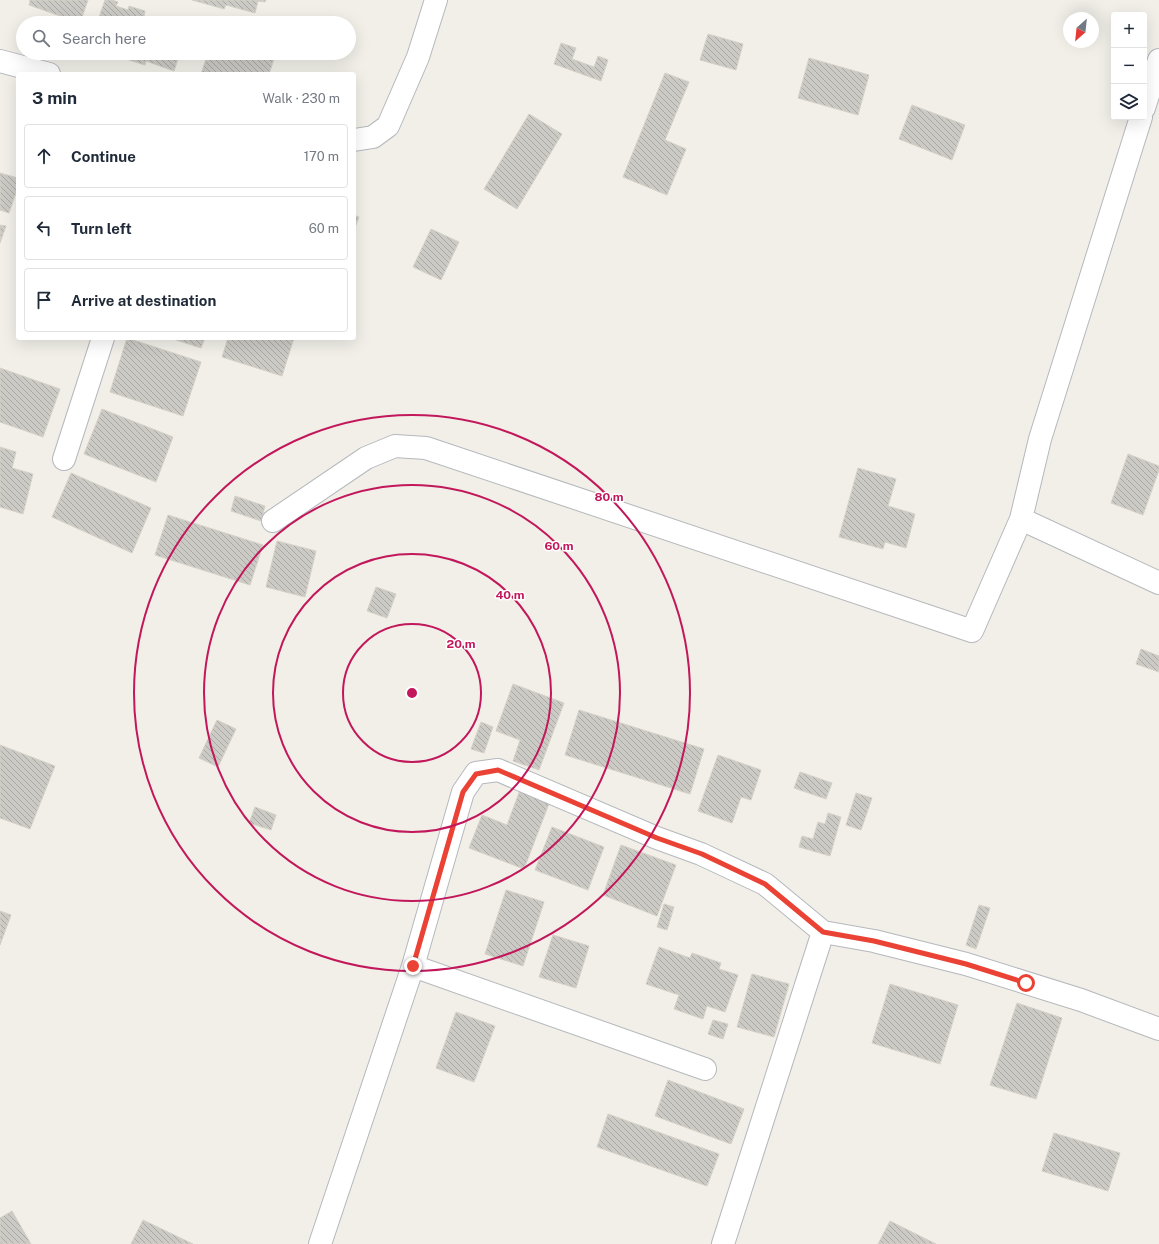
<!DOCTYPE html>
<meta charset="utf-8">
<style>
:root{--surface:#fff;--page:#f6f6f7;--text:#1f2937;--muted:#747a83;--line:#e0e1e3}
body{margin:0;font-family:"Public Sans",sans-serif;background:var(--page);color:var(--text)}
.controls{position:absolute;right:12px;top:12px;display:grid;overflow:hidden;border-radius:4px;box-shadow:0 4px 16px #0002}
.controls button{width:36px;height:36px;display:grid;place-items:center;padding:0;border:0;border-bottom:1px solid var(--line);background:var(--surface);color:var(--text);font:20px sans-serif}
.compass{position:absolute;left:1063px;top:12px;width:36px;height:36px;border-radius:50%;background:var(--surface);box-shadow:0 4px 16px #0002;rotate:207deg}
.stop{position:absolute;width:12px;height:12px;margin:-9px;border:3px solid #ea4335;border-radius:50%;background:#fff}
.stop.end{background:#ea4335;border-color:#fff;box-shadow:0 1px 4px #0008}
.list{margin:0;padding:0;list-style:none}
h2{display:flex;justify-content:space-between;align-items:center;height:52px;margin:0;padding:0 16px;font-size:17px}
h2 small{font-size:13px;font-weight:400;color:var(--muted)}
.list li{display:grid;grid-template-columns:26px 1fr auto;gap:12px;align-items:center;box-sizing:border-box;height:64px;margin:0 8px 8px;padding:0 8px;border:1px solid var(--line);border-radius:4px}
.list b{display:block;font-size:15px;white-space:nowrap}
.list em{font-size:13px;font-style:normal;color:var(--muted)}
.icon{flex:none;width:22px;height:22px;fill:none;stroke:currentColor;stroke-width:2;stroke-linecap:round;stroke-linejoin:round}
.map{position:relative;flex:none;width:1159px;height:1244px;overflow:hidden}
.search{position:absolute;background:var(--surface);box-shadow:0 4px 16px #0002;left:16px;top:16px;width:340px;height:44px;display:flex;align-items:center;gap:10px;box-sizing:border-box;padding:0 14px;border-radius:22px;color:var(--muted);font-size:15px}
.panel{position:absolute;background:var(--surface);box-shadow:0 4px 16px #0002;left:16px;top:72px;width:340px;height:268px;border-radius:4px}
.map>svg:first-child{display:block}
</style>
<div class="map">
<svg width="1159" height="1244" viewBox="0 0 1159 1244">
<defs>
<pattern id="building-back-hatch" width="6" height="6" patternUnits="userSpaceOnUse"><rect width="6" height="6" fill="#cccac5"/><path d="M-1 5l2 2M0 0l6 6M5-1l2 2" fill="none" stroke="#a9a8a4"/></pattern>
</defs>
<rect width="100%" height="100%" fill="#f1efe8"/>
<path fill="url(#building-back-hatch)" stroke="#d6d1c6" d="M30 0H88L80 23 29 5Z
M105 0H112L118 2 116 6 128 10 129 6 145 11 144 17 164 23H97Z
M192 0H266L265 2 258 1 255 13 226 5 224 9Z
M173 20 183 23H172Z
M708 34 743 44 736 70 700 60Z
M561 43 576 48 572 59 594 67 598 56 608 60 601 81 554 64Z
M107 53H180L174 71 146 61 145 65Z
M208 53H276L269 74H201Z
M809 58 869 75 858 115 798 98Z
M665 73 689 82 665 140 686 149 667 195 623 177Z
M912 105 965 125 952 160 899 139Z
M529 114 562 134 517 209 484 189Z
M0 173 18 178V187L9 213 0 210Z
M354 215 359 217 354 230Z
M0 225 6 226 0 243Z
M431 229 459 242 441 280 413 267Z
M127 338 201 362 183 416 110 392Z
M170 338H205L201 348Z
M228 338H294L282 376 222 357Z
M0 368 60 389 43 437 0 422Z
M102 409 173 437 156 482 84 454Z
M0 447 16 452 12 468 33 474 23 514 0 507Z
M1128 454 1159 466V470L1143 515 1111 503Z
M858 468 896 479 888 506 915 514 906 548 885 542 883 549 839 537Z
M71 473 151 508 132 553 52 517Z
M235 496 265 506 261 521 231 511Z
M168 515 263 545 250 585 155 555Z
M277 541 316 551 305 597 266 587Z
M376 587 396 594 387 618 367 611Z
M1141 649 1159 656V672L1136 664Z
M513 684 564 703 539 770 513 761 520 740 496 731Z
M579 710 704 749 690 794 565 755Z
M217 720 236 729 218 767 199 758Z
M481 722 493 727 484 753 471 749Z
M0 745 55 766 30 829 0 818Z
M718 755 761 770 751 800 741 797 732 823 698 811Z
M800 772 832 783 826 799 794 788Z
M520 790 550 801 524 869 469 848 482 815 507 825Z
M856 793 872 798 861 830 846 825Z
M255 807 276 815 271 830 249 823Z
M828 813 841 817 830 856 799 847 802 836 813 839 818 822 825 824Z
M552 827 604 847 588 890 535 870Z
M621 845 676 865 657 916 603 895Z
M506 890 544 902 523 966 485 954Z
M664 904 674 907 667 930 657 927Z
M979 905 990 908 976 949 966 945Z
M0 911 11 915 0 945Z
M553 935 589 946 576 988 539 977Z
M659 947 690 958 692 953 721 963 719 969 738 975 725 1012 707 1006 703 1019 674 1009 679 995 646 984Z
M752 974 789 984 774 1037 737 1027Z
M890 984 958 1005 940 1064 872 1043Z
M1017 1003 1062 1018 1036 1099 990 1085Z
M456 1012 495 1026 474 1082 436 1068Z
M713 1020 728 1024 723 1039 708 1034Z
M668 1080 744 1109 731 1144 655 1116Z
M608 1114 719 1154 707 1186 597 1147Z
M1054 1133 1120 1153 1108 1191 1042 1171Z
M12 1211 31 1244H0V1218Z
M143 1220 193 1244H131Z
M890 1221 936 1244H878Z"/>
<g fill="none" stroke-linecap="round" stroke-linejoin="round">
<defs>
<path id="minor" d="M0 61 49 74
M1144 108 1159 60
M354 140 373 137 388 126 418 57 436 0
M64 459 103 338
M1021 519 1159 583
M273 521 366 458 395 446 426 448 972 631 1021 519 1040 439 1141 117
M413 966 705 1069
M320 1244 413 966 463 792 476 773 498 770 657 838 701 854 765 884 823 932 874 941 966 964 1081 1000 1159 1029
M723 1244 823 932"/>
</defs>
<use href="#minor" stroke="#b5b8bc" stroke-width="24"/>
<use href="#minor" stroke="#fff" stroke-width="22"/>
</g>
<g fill="none" stroke-linecap="round" stroke-linejoin="round">
<path stroke="#ea4335" stroke-width="5" d="M413 966 463 792 476 774 498 770 657 838 702 854 765 884 823 932 874 941 966 964 1026 983"/>
</g>
<g fill="none" stroke="#c2185b" stroke-width="2">
<circle cx="412" cy="693" r="69"/>
<circle cx="412" cy="693" r="139"/>
<circle cx="412" cy="693" r="208"/>
<circle cx="412" cy="693" r="278"/>
</g>
<circle cx="412" cy="693" r="6" fill="#c2185b" stroke="#fff" stroke-width="2"/>
<g font-size="12" text-anchor="middle" font-weight="bold" fill="#c2185b" stroke="#fff" stroke-width="3" stroke-linejoin="round" paint-order="stroke">
<text x="609" y="501">80 m</text>
<text x="559" y="550">60 m</text>
<text x="510" y="599">40 m</text>
<text x="461" y="648">20 m</text>
</g>
</svg>
<div class="controls">
<button>+</button>
<button>−</button>
<button><svg class="icon" aria-label="layers" viewBox="0 0 24 24"><path d="M12 4l9 5-9 5-9-5zM3 14l9 5 9-5"/></svg></button>
</div>
<svg class="compass" viewBox="-18 -18 36 36"><path d="M0-13l5 13h-10z" fill="#e53935"/><path d="M0 13l5-13h-10z" fill="#747a83"/></svg>
<div class="stop" style="left:1026px;top:983px"></div>
<div class="stop end" style="left:413px;top:966px"></div>
<div class="search"><svg class="icon" aria-label="search" viewBox="0 0 24 24"><circle cx="10" cy="10" r="6"/><path d="M15 15l6 6"/></svg>Search here</div>
<section class="panel">
<h2>3 min<small>Walk · 230 m</small></h2>
<ul class="list">
<li><svg class="icon" aria-label="ahead" viewBox="0 0 24 24"><path d="M12 20V5M6 11l6-6 6 6"/></svg><div><b>Continue</b></div><em>170 m</em></li>
<li><svg class="icon" aria-label="left" viewBox="0 0 24 24"><path d="M17 20v-9H6M10 6l-5 5 5 5"/></svg><div><b>Turn left</b></div><em>60 m</em></li>
<li><svg class="icon" aria-label="arrive" viewBox="0 0 24 24"><path d="M6 21V4h12l-3 4 3 4H6"/></svg><div><b>Arrive at destination</b></div></li>
</ul>
</section>
</div>
